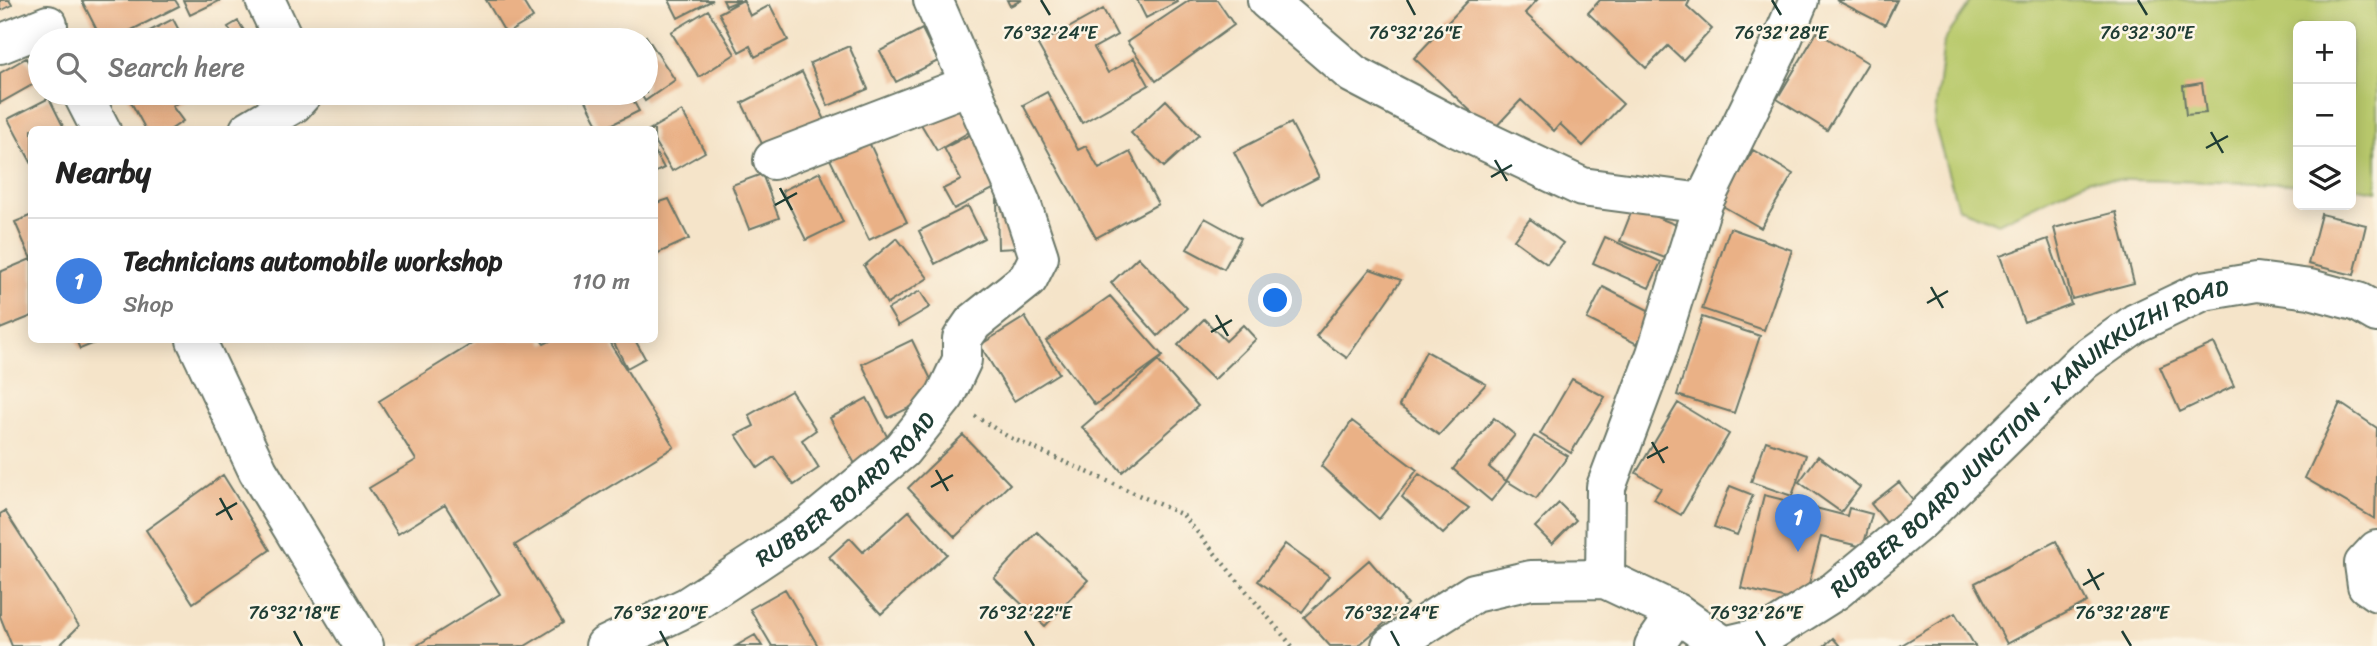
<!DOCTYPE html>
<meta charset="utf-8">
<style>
:root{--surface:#fff;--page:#f6f6f6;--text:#222;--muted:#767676;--line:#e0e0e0;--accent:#d1495b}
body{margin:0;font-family:Sriracha,sans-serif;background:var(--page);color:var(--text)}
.controls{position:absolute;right:21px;top:21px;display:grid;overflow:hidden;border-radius:10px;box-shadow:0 4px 18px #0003}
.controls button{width:63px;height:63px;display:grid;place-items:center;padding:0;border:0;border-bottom:2px solid var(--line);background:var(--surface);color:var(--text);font:35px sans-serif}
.you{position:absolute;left:1276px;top:301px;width:24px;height:24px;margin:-18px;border:5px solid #fff;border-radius:50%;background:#1a73e8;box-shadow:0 0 0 10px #1a73e833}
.badge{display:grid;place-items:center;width:46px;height:46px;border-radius:50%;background:var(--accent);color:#fff;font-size:23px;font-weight:700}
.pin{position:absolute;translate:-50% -58px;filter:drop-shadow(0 2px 4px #0008)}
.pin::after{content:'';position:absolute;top:37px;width:24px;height:21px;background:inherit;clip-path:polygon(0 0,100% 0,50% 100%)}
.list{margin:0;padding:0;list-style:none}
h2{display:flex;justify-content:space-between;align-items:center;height:91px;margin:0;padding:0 28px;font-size:30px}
h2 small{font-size:23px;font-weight:400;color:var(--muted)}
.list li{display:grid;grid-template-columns:46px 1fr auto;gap:21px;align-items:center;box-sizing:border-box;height:126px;padding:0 28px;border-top:2px solid var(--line)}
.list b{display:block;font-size:26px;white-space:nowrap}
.list p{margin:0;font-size:23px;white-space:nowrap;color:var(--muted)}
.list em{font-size:23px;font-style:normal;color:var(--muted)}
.icon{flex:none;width:38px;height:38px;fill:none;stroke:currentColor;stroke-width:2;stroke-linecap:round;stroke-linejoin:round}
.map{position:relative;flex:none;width:2377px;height:646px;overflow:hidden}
.search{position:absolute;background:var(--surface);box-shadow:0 4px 18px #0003;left:28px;top:28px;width:630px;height:77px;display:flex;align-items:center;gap:18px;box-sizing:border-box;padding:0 24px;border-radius:38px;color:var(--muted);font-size:26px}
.panel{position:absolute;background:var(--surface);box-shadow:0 4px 18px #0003;left:28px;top:126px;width:630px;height:217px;border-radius:10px}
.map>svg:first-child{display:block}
</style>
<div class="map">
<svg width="2377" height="646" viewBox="0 0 2377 646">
<rect width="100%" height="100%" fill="#fcf5e5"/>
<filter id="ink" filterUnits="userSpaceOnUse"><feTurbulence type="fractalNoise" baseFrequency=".0143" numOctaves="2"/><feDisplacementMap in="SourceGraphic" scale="14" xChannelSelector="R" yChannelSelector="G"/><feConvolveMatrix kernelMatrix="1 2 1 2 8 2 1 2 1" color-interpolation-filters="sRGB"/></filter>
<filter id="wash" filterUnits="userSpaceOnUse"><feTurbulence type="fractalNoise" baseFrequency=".00686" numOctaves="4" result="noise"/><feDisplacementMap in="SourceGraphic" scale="28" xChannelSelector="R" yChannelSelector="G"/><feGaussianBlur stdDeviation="1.57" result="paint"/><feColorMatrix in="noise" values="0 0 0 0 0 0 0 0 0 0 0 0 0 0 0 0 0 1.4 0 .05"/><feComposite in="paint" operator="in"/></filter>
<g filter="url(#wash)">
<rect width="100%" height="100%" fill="#f5e4c9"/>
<path fill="#baca6d" stroke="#6c8450" stroke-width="2" d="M1972 0H2377V191L2351 187V26H2298V184L2089 179 1998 223 1958 208 1934 123 1944 41Z"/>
<g id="blocks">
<path fill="#eab186" d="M0 0H9L12 5 0 11Z
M85 0H175L179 6 112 40H102L82 1Z
M183 0H221L190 15Z
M486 0H522L533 18 506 34Z
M669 0H713L678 18Z
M723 0H740L726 6Z
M743 0 750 16 770 5 788 40 755 57 750 46 739 52 719 13Z
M1007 0H1022L1010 6Z
M1137 0H1176L1177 2 1146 18Z
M1190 0H1217L1234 25 1156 81 1127 42Z
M1469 0H1537L1525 13 1623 104 1583 146 1560 124 1554 131 1521 100 1492 131 1414 58Z
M1600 0H1690L1687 6 1712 29 1683 60 1668 46 1646 68 1588 13Z
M1836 0H1897L1885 25Z
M1103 9 1117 35 1094 48 1108 73 1134 58 1149 85 1082 123 1038 45Z
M708 10 735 54 699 77 671 32Z
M173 19 184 40H132Z
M238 21 250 40H237L228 27Z
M922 29 938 61 896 82 880 51Z
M1817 32 1868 63 1827 130 1777 99Z
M646 36 675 80 645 101 640 93H646V40H641Z
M849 46 868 89 828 106 810 63Z
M26 58 39 81 0 103V73Z
M802 72 826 122 766 152 742 103Z
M2202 83 2206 113 2186 115 2183 86Z
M949 87 974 129 937 151 912 109Z
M1047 92 1078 150 1086 146 1099 169 1130 152 1158 204 1096 238 1023 105Z
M126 93H195L172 106 183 121 170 130H146Z
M582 93H629L639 111 601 130Z
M49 98 65 130H32V164L8 119Z
M1166 100 1199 135 1164 167 1131 133Z
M682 111 705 152 672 171 654 141V130H649Z
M1291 123 1319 177 1262 206 1234 152Z
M983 128 1001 185 954 209 943 189 961 180 944 148Z
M866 136 907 222 869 240 828 155Z
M654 150 664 168 654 173Z
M1753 150 1793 174 1761 228 1721 205Z
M820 172 843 222 806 240 782 191Z
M762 174 779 218 749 229 732 185Z
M669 199 689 239 654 255V204Z
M1033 199 1034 247 998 249 997 200Z
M968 206 984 238 935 264 919 231Z
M1633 208 1677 225 1665 258 1620 241Z
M2116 212 2134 283 2072 299 2054 228Z
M2321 214 2366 225 2354 275 2308 264Z
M32 215V316L0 329V272L31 259 15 222Z
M1205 218 1241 238 1224 269 1187 249Z
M1530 219 1563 243 1547 264 1514 240Z
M1730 228 1792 250 1764 330 1702 309Z
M1605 237 1661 262 1649 288 1593 263Z
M897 238 928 278 887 304 864 266Z
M2048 239 2071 304 2024 322 2000 256Z
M1138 257 1187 308 1158 336 1111 283Z
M1370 269 1401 280 1347 358 1316 336Z
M1603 287 1654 313 1637 344 1587 319Z
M920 291 930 307 898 326 888 309Z
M1110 296 1163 356 1095 405 1046 341Z
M1025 317 1059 373 1014 401 980 345Z
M1702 317 1760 336 1734 413 1677 395Z
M1204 319 1226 341 1243 325 1256 339 1214 380 1178 345Z
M76 340H102L80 349Z
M478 340H541L544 344 552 340H608L674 447 515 545 563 623 525 646H416L500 594 445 505 398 534 369 488 416 460 379 401Z
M635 340 645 358 627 368 613 341Z
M912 340 938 394 888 418 862 364Z
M2214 343 2234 386 2180 412 2160 367Z
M1426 351 1486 384 1439 435 1399 406Z
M1158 361 1198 406 1122 472 1082 427Z
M1572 379 1605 397 1571 453 1540 434Z
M791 391 816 430 802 440 819 468 794 485 774 457 758 468 736 435 754 426 749 415Z
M867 398 891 444 855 464 830 418Z
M1678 403 1729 434 1681 515 1654 499 1661 488 1636 473Z
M2340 403 2377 428 2375 519 2305 478Z
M1494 418 1515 435 1489 467 1506 481 1534 436 1568 456 1536 499 1507 481 1491 501 1453 469Z
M1352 421 1417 470 1379 519 1321 466Z
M963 435 1010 484 955 537 908 488Z
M1766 441 1806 455 1792 496 1751 482Z
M1818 456 1860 487 1841 512 1799 482Z
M1419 474 1469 508 1443 534 1402 497Z
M223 475 270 550 193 603 146 530Z
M1899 482 1917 505 1889 526 1871 504Z
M1730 486 1753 495 1737 535 1714 527Z
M1764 495 1847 516 1849 508 1872 514 1863 547 1821 537 1804 603 1741 588Z
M1559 503 1576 520 1552 544 1535 527Z
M5 511 79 626 59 646H12L0 616V514Z
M909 511 947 554 881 614 829 557 850 538 863 552Z
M1037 532 1088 580 1045 626 994 578Z
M2056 541 2087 602 2007 644 1975 583Z
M1285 544 1329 576 1302 612 1258 581Z
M1369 560 1407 604 1358 646H1330L1304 617Z
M785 589 818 646H772L750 609Z
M1955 613 1975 646H1900Z
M755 635 762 646H736Z
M1833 638 1840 646H1824Z"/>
</g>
</g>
<g filter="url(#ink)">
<use href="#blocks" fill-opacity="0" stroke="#6a7768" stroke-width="2"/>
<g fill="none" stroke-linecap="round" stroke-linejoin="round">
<defs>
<g id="minor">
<path d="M265 0 284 40"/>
<path d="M1267 0 1353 74 1451 125 1582 187 1703 203"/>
<path d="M0 44 48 25"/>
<path d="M82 93 101 130"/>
<path d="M249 130 293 104 303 93"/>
<path d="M773 160 969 85"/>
<path d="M196 340 258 471 364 646"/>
<path d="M2377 550 2364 564 2367 585 2377 592"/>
<path d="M1605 579 1606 487 1656 354 1703 203 1776 54 1799 0"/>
<path id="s1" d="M605 646 687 607 756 562 810 526 902 450 945 396 962 360V339L973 323 1028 279 1039 257 1021 203 933 0"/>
<path d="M1654 646 1677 613"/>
</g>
<g id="major">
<path id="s2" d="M1391 646 1474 593 1531 580 1605 579 1677 613 1724 646 1762 637 1835 591 1922 519 2083 361 2136 323 2203 291 2257 282 2310 289 2358 302 2377 313"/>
</g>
</defs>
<use href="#minor" stroke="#6a7768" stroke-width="42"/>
<use href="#major" stroke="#6a7768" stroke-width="42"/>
<path stroke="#6a7768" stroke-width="4.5" stroke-dasharray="2 5" stroke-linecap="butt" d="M975 416 1007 436 1183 515 1292 646"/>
<use href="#minor" stroke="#fff" stroke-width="38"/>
<use href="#major" stroke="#fff" stroke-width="38"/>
</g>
</g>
<path fill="none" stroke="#1f3d34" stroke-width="2.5" d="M1041 0 1050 15M1407 0 1415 15M1772 0 1781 15M2138 0 2147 15M2211 132 2223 153M2206 148 2228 136M1495 160 1507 181M1491 177 1512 165M780 188 792 210M775 205 797 193M1931 287 1943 308M1927 303 1948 291M1216 315 1228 336M1211 332 1232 320M1652 442 1664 463M1647 458 1668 447M936 470 948 491M931 487 953 475M220 498 232 520M216 515 237 503M2088 569 2099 590M2083 585 2104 573M294 631 302 646M660 631 668 646M1025 631 1034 646M1391 631 1399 646M1756 631 1765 646M2122 631 2131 646"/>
<g text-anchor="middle" stroke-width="5" stroke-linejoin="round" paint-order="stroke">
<g font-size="23" fill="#1f3d34" stroke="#fcf5e5">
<text dy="8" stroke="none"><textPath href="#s2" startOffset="744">RUBBER BOARD JUNCTION - KANJIKKUZHI ROAD</textPath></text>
<text dy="8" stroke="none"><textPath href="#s1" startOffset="289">RUBBER BOARD ROAD</textPath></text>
</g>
</g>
<g font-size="18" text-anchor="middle" fill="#1f3d34" stroke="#fcf5e5" stroke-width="5" stroke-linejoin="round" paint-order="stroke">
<text x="1050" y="39">76°32'24"E</text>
<text x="1415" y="39">76°32'26"E</text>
<text x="1781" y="39">76°32'28"E</text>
<text x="2147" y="39">76°32'30"E</text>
<text x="294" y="619">76°32'18"E</text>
<text x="660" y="619">76°32'20"E</text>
<text x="1025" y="619">76°32'22"E</text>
<text x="1391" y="619">76°32'24"E</text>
<text x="1756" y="619">76°32'26"E</text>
<text x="2122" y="619">76°32'28"E</text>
</g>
</svg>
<div class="controls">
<button>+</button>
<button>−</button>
<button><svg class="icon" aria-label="layers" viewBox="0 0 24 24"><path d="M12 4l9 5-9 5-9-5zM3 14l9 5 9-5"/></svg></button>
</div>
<div class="you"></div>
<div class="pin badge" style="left:1798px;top:552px;background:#3f7fe0">1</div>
<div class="search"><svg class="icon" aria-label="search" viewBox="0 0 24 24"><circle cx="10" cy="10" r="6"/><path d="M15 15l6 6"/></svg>Search here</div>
<section class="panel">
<h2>Nearby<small></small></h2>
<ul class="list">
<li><span class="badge" style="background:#3f7fe0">1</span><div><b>Technicians automobile workshop</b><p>Shop</p></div><em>110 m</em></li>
</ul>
</section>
</div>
